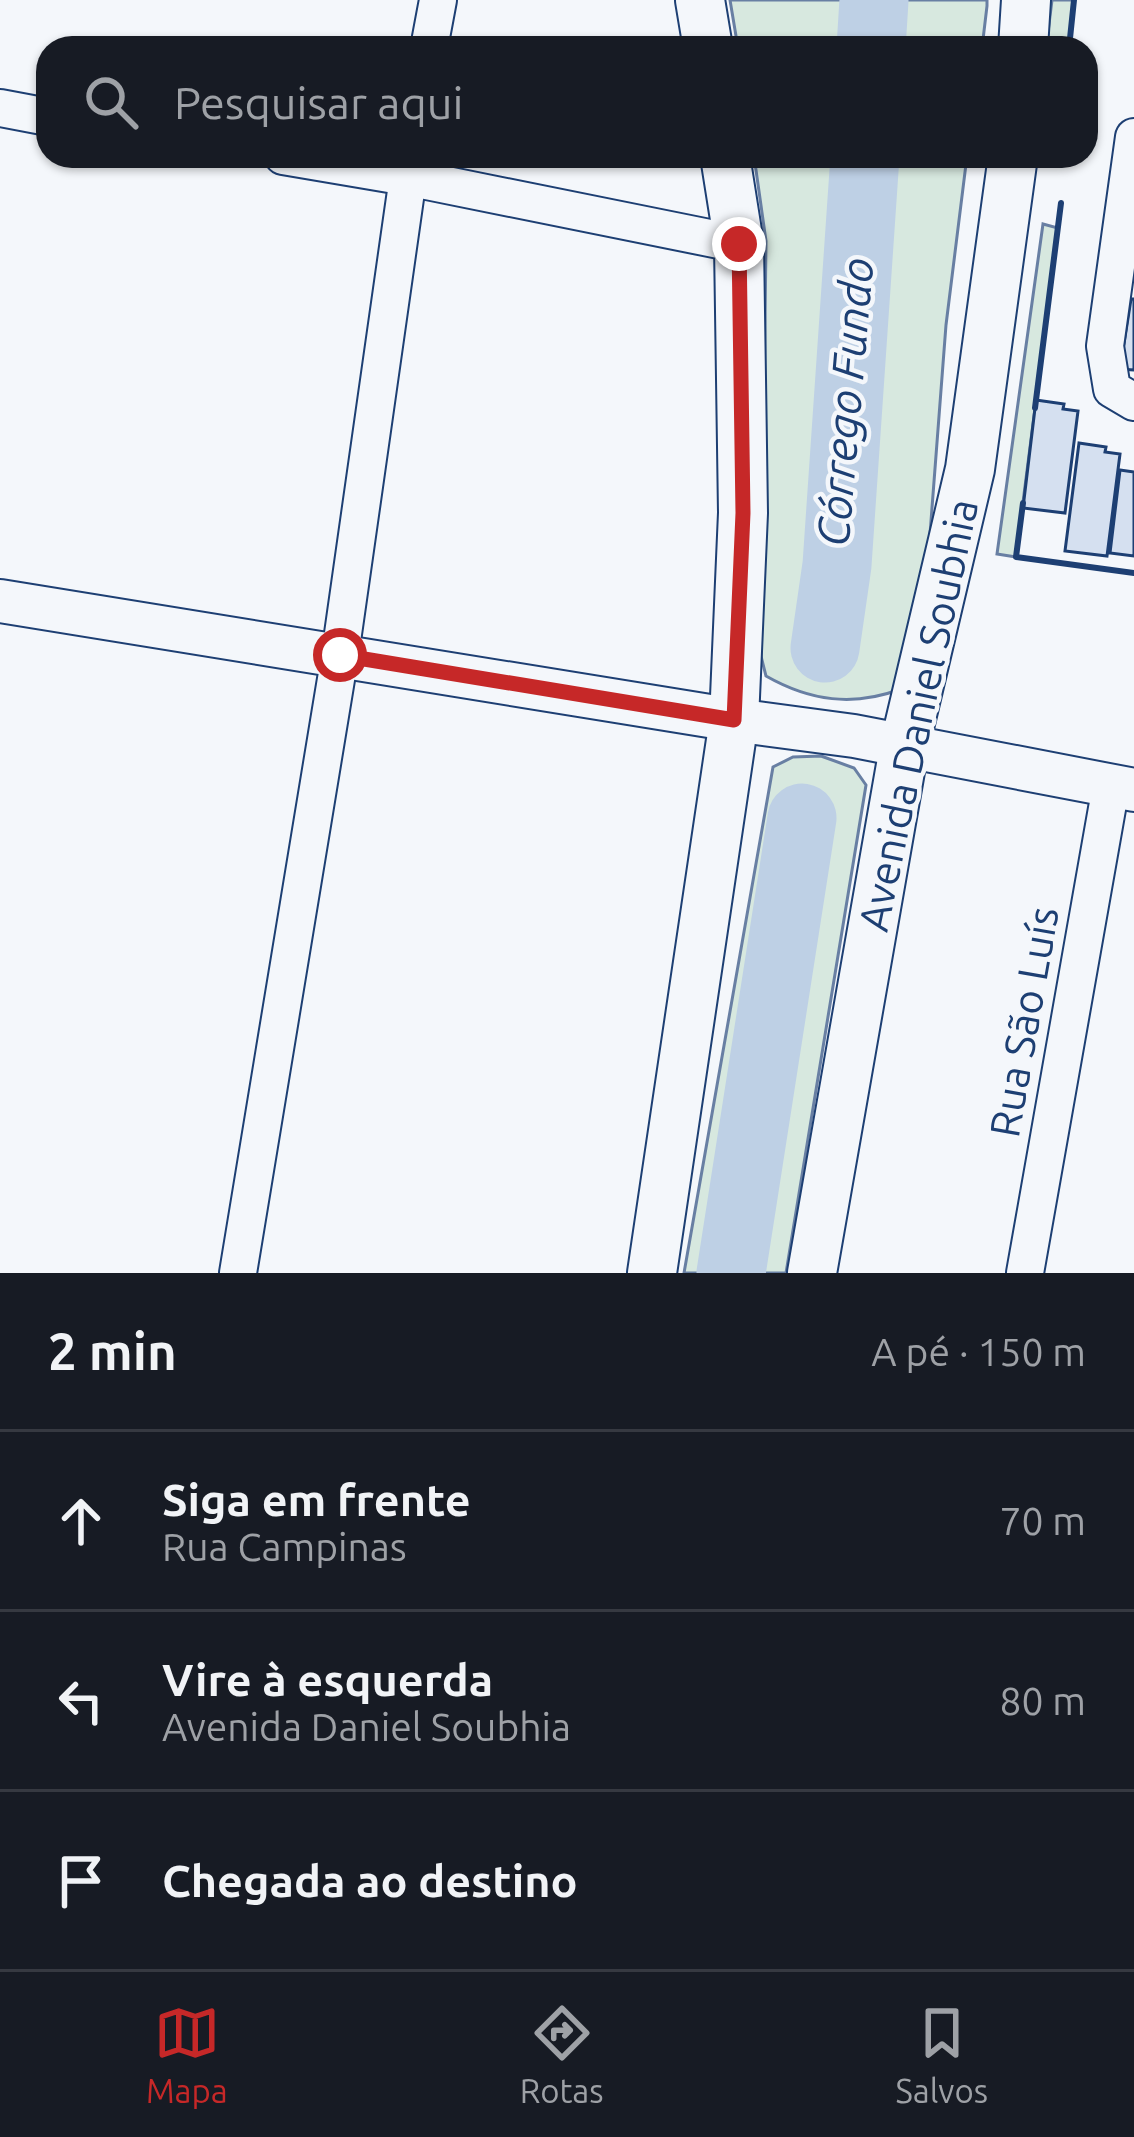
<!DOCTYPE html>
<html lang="pt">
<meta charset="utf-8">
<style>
:root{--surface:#171b24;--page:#242831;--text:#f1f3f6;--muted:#9ea1a6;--line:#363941;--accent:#c62828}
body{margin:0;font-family:Ubuntu,sans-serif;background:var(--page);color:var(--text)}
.stop{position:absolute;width:36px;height:36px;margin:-27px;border:9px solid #c62828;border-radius:50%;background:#fff}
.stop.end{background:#c62828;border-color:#fff;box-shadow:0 3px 12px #0008}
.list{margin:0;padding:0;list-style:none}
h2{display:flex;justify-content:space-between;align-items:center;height:156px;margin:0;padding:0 48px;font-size:51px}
h2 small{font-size:39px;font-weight:400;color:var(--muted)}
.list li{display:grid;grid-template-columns:78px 1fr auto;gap:36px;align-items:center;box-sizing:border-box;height:180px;padding:0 48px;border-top:3px solid var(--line)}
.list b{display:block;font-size:45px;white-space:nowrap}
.list p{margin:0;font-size:39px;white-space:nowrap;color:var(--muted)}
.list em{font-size:39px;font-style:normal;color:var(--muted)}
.icon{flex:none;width:66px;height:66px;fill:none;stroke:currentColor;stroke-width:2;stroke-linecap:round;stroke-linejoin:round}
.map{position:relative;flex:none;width:1134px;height:1273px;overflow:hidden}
.search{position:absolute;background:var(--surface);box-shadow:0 3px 9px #0004;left:36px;right:36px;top:36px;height:132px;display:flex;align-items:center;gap:30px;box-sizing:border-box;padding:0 42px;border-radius:36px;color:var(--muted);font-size:45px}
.sheet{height:696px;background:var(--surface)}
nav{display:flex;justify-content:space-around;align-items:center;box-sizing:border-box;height:168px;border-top:3px solid var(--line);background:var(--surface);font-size:33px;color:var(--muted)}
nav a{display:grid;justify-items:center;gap:6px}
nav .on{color:var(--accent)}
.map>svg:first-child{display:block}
</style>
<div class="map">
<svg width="1134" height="1273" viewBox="0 0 1134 1273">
<rect width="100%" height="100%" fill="#f4f7fb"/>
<path fill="#d7e8df" stroke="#687fa3" stroke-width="3" d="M730 0H987V6L982 48H738Z
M1052 0H1074L1069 48H1046Z
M754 156H967L946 325 929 547 901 689C853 707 810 701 766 676L761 656 766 241Z
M1043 224 1058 228 1016 557 997 554Z
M821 756 854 768 866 785 786 1273H684L773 767 793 757Z"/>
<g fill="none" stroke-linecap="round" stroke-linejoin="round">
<path stroke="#bed0e5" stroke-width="69" d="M871 48 874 0
M825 648 837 565 865 156
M731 1273 802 818"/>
</g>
<path fill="#d5e0f0" stroke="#1d3f73" stroke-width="3" d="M1131 299H1134V370L1120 369Z
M1036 400 1064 404 1063 409 1078 411 1065 513 1023 508Z
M1079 443 1106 447 1105 452 1120 454 1107 556 1065 551Z
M1120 470 1134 472V556L1110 553Z"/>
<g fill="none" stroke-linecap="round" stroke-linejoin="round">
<defs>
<path id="minor" d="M429 48 438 0
M0 108 48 117
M1134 137 1105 346 1112 389 1134 402
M283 156 407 177 739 244
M238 1273 340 655 411 156
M1025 1273 1111 786"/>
<path id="tertiary" d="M0 601 734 720 854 736 1134 790"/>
<path id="secondary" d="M700 0 708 48
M1023 48 1026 0
M652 1273 734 720 743 513 739 244 725 156
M812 1273 904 748 970 469 1013 156"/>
</defs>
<use href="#minor" stroke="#1d3f73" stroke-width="40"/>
<use href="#tertiary" stroke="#1d3f73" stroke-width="46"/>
<use href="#secondary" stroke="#1d3f73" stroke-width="52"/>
<use href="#minor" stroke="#f4f7fb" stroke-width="36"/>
<use href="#tertiary" stroke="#f4f7fb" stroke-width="42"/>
<use href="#secondary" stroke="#f4f7fb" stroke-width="48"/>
<path stroke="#1d3f73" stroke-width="6" d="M1069 48 1074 0
M1035 408 1061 203
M1023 503 1016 557 1134 573"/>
</g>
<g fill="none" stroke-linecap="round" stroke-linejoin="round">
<path stroke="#c62828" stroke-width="15" d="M340 655 734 720 743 513 739 244"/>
</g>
<g text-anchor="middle" stroke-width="9" stroke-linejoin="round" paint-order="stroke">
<g font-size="42" fill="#1d3f73" stroke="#f4f7fb">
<text transform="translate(918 715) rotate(-78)" y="15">Avenida Daniel Soubhia</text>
<text transform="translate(1024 1022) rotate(-80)" y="15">Rua São Luís</text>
</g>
<g font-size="45" font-style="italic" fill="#1d3f73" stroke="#f4f7fb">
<text transform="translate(845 402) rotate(-85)" y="16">Córrego Fundo</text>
</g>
</g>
</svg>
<div class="stop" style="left:340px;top:655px"></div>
<div class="stop end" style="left:739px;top:244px"></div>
<div class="search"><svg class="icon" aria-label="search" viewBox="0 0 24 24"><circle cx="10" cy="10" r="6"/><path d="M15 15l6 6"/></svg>Pesquisar aqui</div>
</div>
<section class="sheet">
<h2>2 min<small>A pé · 150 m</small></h2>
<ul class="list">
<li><svg class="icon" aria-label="ahead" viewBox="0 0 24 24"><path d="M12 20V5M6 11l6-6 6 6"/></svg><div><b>Siga em frente</b><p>Rua Campinas</p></div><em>70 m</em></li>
<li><svg class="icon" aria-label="left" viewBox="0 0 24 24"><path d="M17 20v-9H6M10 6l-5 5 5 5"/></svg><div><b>Vire à esquerda</b><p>Avenida Daniel Soubhia</p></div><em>80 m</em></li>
<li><svg class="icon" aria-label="arrive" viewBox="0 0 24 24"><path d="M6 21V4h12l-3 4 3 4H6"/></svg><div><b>Chegada ao destino</b></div></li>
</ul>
</section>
<nav>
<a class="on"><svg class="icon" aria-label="map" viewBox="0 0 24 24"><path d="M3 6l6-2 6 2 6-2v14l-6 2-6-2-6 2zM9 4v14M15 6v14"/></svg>Mapa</a>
<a><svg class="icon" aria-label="directions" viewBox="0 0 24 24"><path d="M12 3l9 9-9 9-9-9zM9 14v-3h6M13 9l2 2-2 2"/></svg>Rotas</a>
<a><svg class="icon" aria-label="saved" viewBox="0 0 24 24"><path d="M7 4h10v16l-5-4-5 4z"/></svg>Salvos</a>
</nav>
